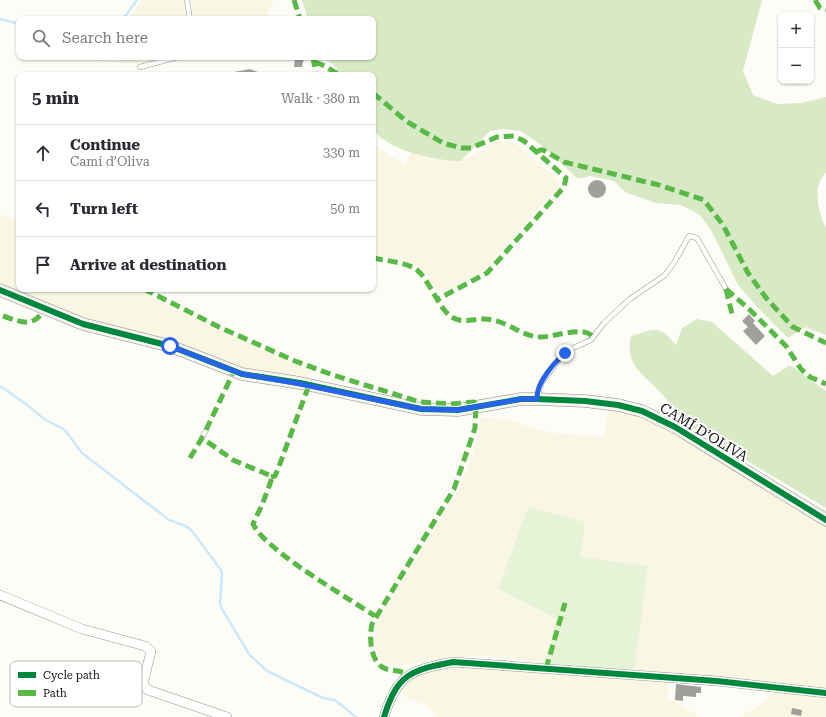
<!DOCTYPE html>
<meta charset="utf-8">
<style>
:root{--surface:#fff;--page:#f2f2f3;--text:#2b2b33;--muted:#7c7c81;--line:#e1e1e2}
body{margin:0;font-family:"Roboto Serif",serif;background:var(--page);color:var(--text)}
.controls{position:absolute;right:12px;top:12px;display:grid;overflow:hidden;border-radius:8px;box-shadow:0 1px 3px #0004}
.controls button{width:36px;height:36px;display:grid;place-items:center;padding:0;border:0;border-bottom:1px solid var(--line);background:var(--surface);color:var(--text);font:20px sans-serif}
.stop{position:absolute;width:12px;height:12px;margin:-9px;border:3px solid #2563eb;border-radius:50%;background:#fff}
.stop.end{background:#2563eb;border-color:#fff;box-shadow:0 1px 4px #0008}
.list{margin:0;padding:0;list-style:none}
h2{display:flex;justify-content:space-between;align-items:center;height:52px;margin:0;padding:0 16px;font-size:17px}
h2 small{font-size:13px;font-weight:400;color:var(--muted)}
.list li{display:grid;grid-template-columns:26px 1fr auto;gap:12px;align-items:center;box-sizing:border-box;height:56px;padding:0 16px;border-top:1px solid var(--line)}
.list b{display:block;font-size:15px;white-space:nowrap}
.list p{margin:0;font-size:13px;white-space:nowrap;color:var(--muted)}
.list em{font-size:13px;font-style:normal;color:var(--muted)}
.icon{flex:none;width:22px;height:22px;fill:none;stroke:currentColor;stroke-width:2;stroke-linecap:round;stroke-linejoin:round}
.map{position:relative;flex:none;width:826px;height:717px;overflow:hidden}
.search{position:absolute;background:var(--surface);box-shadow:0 1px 3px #0004;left:16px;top:16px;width:360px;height:44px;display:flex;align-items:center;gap:10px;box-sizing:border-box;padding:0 14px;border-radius:8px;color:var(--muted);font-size:15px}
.panel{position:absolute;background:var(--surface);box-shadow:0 1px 3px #0004;left:16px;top:72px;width:360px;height:220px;border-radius:8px}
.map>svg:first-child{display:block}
</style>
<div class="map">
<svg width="826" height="717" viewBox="0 0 826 717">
<rect width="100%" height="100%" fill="#fdfcf7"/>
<path fill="#f9f7e4" d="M142 0H274L266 19H128Z
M94 57H166L140 64 93 61Z
M498 141H507L516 144 558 179 560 184 482 273 439 294 422 269 413 264 373 254V143L405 166 411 152 420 155 461 161Z
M0 214 19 222V289H136L219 330 312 371 307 381 243 368 78 318 0 285Z
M608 409 631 413 664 425 826 525V690L732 678 634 671 580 557 528 507 498 589 557 619 544 663 488 656 457 657 400 666 386 664 380 660 375 644 376 623 461 486 477 440 481 417 510 420 529 427 555 433 604 437Z
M455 666 669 682 668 700 674 701 700 717H436L429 707 396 693 411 679 419 675Z
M775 692 826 698V717H740L757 707Z"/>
<path fill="#e7f3d7" d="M528 507 585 522 580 557 648 566 634 671 544 663 557 619 498 589Z"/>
<path fill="#d8eac5" d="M302 0H762L743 71 753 95 777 104 801 103 826 97V173C812 185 818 213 826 228V335L805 327 788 338 758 308 738 285 711 230 700 215 681 205 656 203 625 192 614 181 590 176 578 179 541 145 521 131 503 129 490 131 461 161C437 161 387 151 373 129V75H333L337 68 325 57H373V19H308Z
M697 319 712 322 773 376 790 365 826 391V508L674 417C668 382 621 378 631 336 655 329 659 324 676 345L682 328Z"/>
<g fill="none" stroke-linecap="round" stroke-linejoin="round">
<path stroke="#cde8f7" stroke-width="2.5" d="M0 19 19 24
M120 19 126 15 137 0
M0 386 26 404 44 419 65 430 82 453 169 520 186 526 192 531 221 570 222 574 220 603 222 609 249 654 267 671 323 698 335 700 356 717"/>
</g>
<path fill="#a19f9c" d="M295 57H304L302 67H294Z
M250 69 265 75H234V72Z
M588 189a9 9 0 1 1 18 0a9 9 0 1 1-18 0Z
M749 314 755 321 753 323 765 336 756 345 743 331 748 327 742 321Z
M676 684 701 687V693H696V697L683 696V701L675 700Z
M792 708 802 710 801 716 791 714Z"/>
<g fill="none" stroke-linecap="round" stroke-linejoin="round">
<defs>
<path id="lane" d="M187 0 190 19
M140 67 178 57
M537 397 542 382 560 358 573 348 591 340 604 323 630 299 665 275 675 261 689 236 697 238 726 289
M202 438 206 430"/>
<path id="street" d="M0 595 82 629 145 646 151 651 143 684 148 690 227 717
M384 717C397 674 411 670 453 662L717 681 826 693"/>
<path id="secondary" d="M0 290 83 324 170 346 242 374 300 383 421 409 458 410 521 399H537L585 401 618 405 642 411 675 427 826 520"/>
</defs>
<use href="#lane" stroke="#979795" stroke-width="5.5"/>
<use href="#street" stroke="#979795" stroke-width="10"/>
<use href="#secondary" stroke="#8e8d8b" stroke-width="13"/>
<use href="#lane" stroke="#fffffe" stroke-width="4.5"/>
<use href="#street" stroke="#fffffe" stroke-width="9"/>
<use href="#secondary" stroke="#f6f4eb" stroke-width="12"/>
<path stroke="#58b947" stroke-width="5" stroke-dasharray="10 5" stroke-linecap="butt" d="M294 0 300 19
M815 0 820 8 826 10
M313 57 316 75
M315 62 325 66 339 75
M373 93 406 121 443 143 461 148H471L497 137 514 136 524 141 566 178 564 187 487 273 438 299
M537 152 540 150H543L564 162 659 185 704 200 723 225 748 273 767 299 793 327 826 343
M373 258C387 261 406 262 417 270 432 282 440 317 459 320 470 322 481 317 492 320 510 323 523 337 541 337 555 337 584 325 593 337
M144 289 219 327 295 361 333 375 420 402 451 404 474 402 476 405 475 428 454 489 372 624C369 637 370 661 384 668 392 672 400 669 407 675
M726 289 749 309 786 346 801 369 810 377 826 384
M726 289 733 318
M3 316C22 322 32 329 45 309
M206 430 234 371
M190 458 202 438 233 460 269 475 271 477V481L262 505 253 524C266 551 347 597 375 616
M271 477 275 476 278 469 309 385
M546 669 565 603"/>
<defs>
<path id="cycleway" d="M0 290 83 324 170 346 242 374 300 383 421 409 458 410 521 399H537L585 401 618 405 642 411 675 427 826 520
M384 717C397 674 411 670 453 662L717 681 826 693"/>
</defs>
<use href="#cycleway" stroke="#fff" stroke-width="8"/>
<use href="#cycleway" stroke="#00873e" stroke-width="6"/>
</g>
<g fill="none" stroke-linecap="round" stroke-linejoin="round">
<path stroke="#2563eb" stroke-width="5" d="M170 346 242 374 300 384 421 409 458 410 521 399H537C536 383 554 363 565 353"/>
</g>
<g text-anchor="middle" stroke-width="4" stroke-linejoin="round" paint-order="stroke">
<g font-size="14" fill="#111" stroke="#fff">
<text transform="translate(704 432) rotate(31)" y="5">CAMÍ D’OLIVA</text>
</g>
</g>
<rect x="10" y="661" width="132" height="46" rx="6" fill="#fff" stroke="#b8b8b8" stroke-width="1"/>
<rect x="18" y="672" width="18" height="6" fill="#00873e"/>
<rect x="18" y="690" width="18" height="6" fill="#58b947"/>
<g font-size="11" fill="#111">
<text x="43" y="679">Cycle path</text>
<text x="43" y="697">Path</text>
</g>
</svg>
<div class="controls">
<button>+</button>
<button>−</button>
</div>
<div class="stop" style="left:170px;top:346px"></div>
<div class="stop end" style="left:565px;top:353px"></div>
<div class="search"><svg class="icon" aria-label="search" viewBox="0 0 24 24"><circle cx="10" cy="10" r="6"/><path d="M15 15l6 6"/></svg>Search here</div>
<section class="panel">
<h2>5 min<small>Walk · 380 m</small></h2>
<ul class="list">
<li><svg class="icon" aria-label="ahead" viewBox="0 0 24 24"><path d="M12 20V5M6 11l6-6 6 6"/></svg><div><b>Continue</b><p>Camí d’Oliva</p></div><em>330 m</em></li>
<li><svg class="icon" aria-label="left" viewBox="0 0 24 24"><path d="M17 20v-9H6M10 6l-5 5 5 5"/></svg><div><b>Turn left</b></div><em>50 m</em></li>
<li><svg class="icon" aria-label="arrive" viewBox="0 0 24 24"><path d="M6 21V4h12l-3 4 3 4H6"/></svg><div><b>Arrive at destination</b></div></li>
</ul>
</section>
</div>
